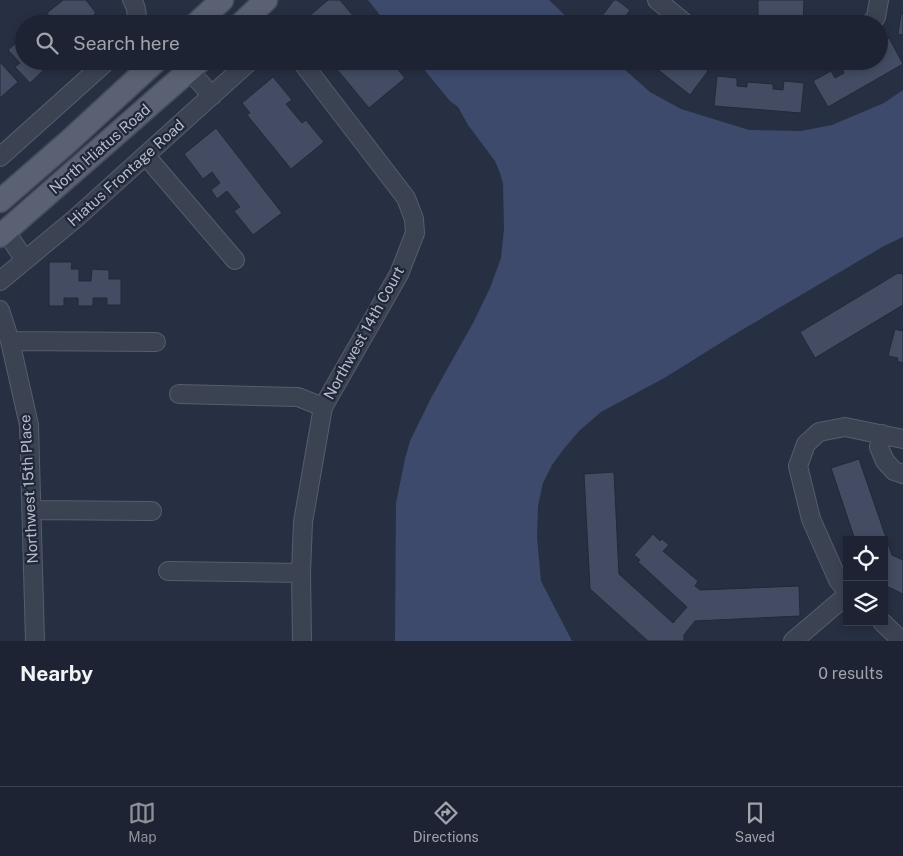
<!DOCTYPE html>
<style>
:root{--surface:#1d2332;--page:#252b3a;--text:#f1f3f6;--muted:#a0a4ac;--line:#3b404d;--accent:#8c9099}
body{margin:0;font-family:"Public Sans",sans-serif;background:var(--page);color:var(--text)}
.controls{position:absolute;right:15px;bottom:15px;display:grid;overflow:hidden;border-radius:0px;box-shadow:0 2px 8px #0003}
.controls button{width:45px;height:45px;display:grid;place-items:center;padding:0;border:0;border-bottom:1px solid var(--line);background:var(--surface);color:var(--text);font:25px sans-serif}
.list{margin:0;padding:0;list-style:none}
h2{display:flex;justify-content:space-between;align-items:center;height:65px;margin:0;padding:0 20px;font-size:21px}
h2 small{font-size:16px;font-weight:400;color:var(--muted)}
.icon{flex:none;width:28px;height:28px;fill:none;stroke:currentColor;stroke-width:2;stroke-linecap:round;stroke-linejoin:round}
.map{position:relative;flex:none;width:903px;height:641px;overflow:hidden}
.search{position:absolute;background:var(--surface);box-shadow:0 2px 8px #0003;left:15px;right:15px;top:15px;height:55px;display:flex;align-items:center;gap:12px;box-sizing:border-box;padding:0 18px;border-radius:28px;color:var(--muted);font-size:19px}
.sheet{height:145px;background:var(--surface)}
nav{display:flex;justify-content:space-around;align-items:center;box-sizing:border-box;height:70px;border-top:1px solid var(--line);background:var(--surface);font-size:14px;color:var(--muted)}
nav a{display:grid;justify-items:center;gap:2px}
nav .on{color:var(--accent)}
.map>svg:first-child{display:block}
</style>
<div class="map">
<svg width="903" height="641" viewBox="0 0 903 641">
<rect width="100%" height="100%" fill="#272f42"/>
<path fill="#3d4a6b" d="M368 0H549L574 24H387Z
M417 61H615L650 92 681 109 749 130 801 131 832 125 884 103 903 90V237L884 246 730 337 666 377 601 412 579 431 563 450 552 465 543 483 538 506 537 537 541 581 572 641H395L396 503 405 459 410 441 431 398 473 323 490 288 501 258 504 229 503 184 500 173 495 161 468 125 458 107 450 101Z"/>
<path fill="#434c62" stroke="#222939" d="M63 0H86L96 13 83 24H56L47 13Z
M328 0H340L360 24H300Z
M614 0H617L630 10 620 24H596Z
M758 0H804L803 24H758Z
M901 14H903V35L898 34Z
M24 36V61H48L50 64 30 83 15 67 20 63 8 50Z
M889 38 903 64 828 107 813 81 831 71 835 78 844 73 842 69 855 61H879V43Z
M330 61H391L405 78 369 108Z
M647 61H681L687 66 691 61H695L708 71 690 95Z
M0 62 18 82 0 98Z
M717 76 737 78V86L747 87V82L773 84V89L783 90 784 81 804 83 801 113 714 106Z
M273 77 292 100 286 104 302 123 306 120 324 142 291 169 247 115 250 113 242 103Z
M216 128 282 213 253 235 234 211 240 207 227 191 217 199 211 190 220 183 212 172 203 179 184 154Z
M49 262H72L71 269H79V281H91L92 269 109 270V279H121V305H107V298H93V306H78V298H64V306H49Z
M898 273 903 274V305L815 358 800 332Z
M903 328V363L897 361 898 358 888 356 895 329 902 331Z
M859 459 892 555 903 560V594L884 585V540H855L831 468Z
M614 472 619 574 673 623 687 607 638 562 640 560 634 555 653 534 660 541 662 539 669 545 663 551 698 581 695 586 700 590 799 586 800 616 695 621 684 635V641H648L590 589 584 474Z"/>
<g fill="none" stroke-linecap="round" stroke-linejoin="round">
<defs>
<path id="minor" d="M132 0C137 7 138 17 135 24
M657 0 686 24
M870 24 876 17 879 0
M301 61 406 198 414 219 415 233 399 274 323 407 303 522 301 573 302 641
M190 71 212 96
M146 156 235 260
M0 157 107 61
M6 232 25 260
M0 281 76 218 250 61
M0 310 10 341 29 425 35 641
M10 341 156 342
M179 394 298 397 323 407
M882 434 879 447 885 461 894 471 903 474
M32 510 152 511
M168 571 301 573
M847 591 838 580 811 519 798 466 806 444 819 432 845 427 903 439
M882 622 902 641
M793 641 847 595"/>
<path id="major" d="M196 24 222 0
M241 24 266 0
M0 201 68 142 156 61
M0 236 200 61"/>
</defs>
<use href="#minor" stroke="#565d6c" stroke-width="20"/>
<use href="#major" stroke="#454b5b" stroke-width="25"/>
<use href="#minor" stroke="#3b4252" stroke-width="18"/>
<use href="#major" stroke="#596172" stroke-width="22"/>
</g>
<g text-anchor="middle" stroke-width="4.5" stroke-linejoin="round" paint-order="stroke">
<g font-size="15" fill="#b8bdcc" stroke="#202738">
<text transform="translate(100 149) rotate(-41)" y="5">North Hiatus Road</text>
<text transform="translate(126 173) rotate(-42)" y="5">Hiatus Frontage Road</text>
<text transform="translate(364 333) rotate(-61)" y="5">Northwest 14th Court</text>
<text transform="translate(29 489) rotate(-93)" y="5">Northwest 15th Place</text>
</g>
</g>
</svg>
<div class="controls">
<button><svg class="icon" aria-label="locate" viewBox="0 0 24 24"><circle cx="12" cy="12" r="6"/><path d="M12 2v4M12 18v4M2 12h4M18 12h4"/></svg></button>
<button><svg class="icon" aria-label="layers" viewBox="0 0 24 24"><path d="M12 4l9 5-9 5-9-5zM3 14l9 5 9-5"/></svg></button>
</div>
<div class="search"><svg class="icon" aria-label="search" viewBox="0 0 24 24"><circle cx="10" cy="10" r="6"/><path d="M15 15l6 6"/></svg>Search here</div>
</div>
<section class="sheet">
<h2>Nearby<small>0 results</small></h2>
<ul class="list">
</ul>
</section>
<nav>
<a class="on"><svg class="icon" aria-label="map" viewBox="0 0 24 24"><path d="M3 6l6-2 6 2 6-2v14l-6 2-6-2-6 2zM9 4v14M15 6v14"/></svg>Map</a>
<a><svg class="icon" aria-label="directions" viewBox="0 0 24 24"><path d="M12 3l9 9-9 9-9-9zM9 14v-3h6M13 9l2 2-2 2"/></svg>Directions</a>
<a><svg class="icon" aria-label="saved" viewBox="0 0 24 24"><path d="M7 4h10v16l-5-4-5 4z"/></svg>Saved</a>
</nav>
